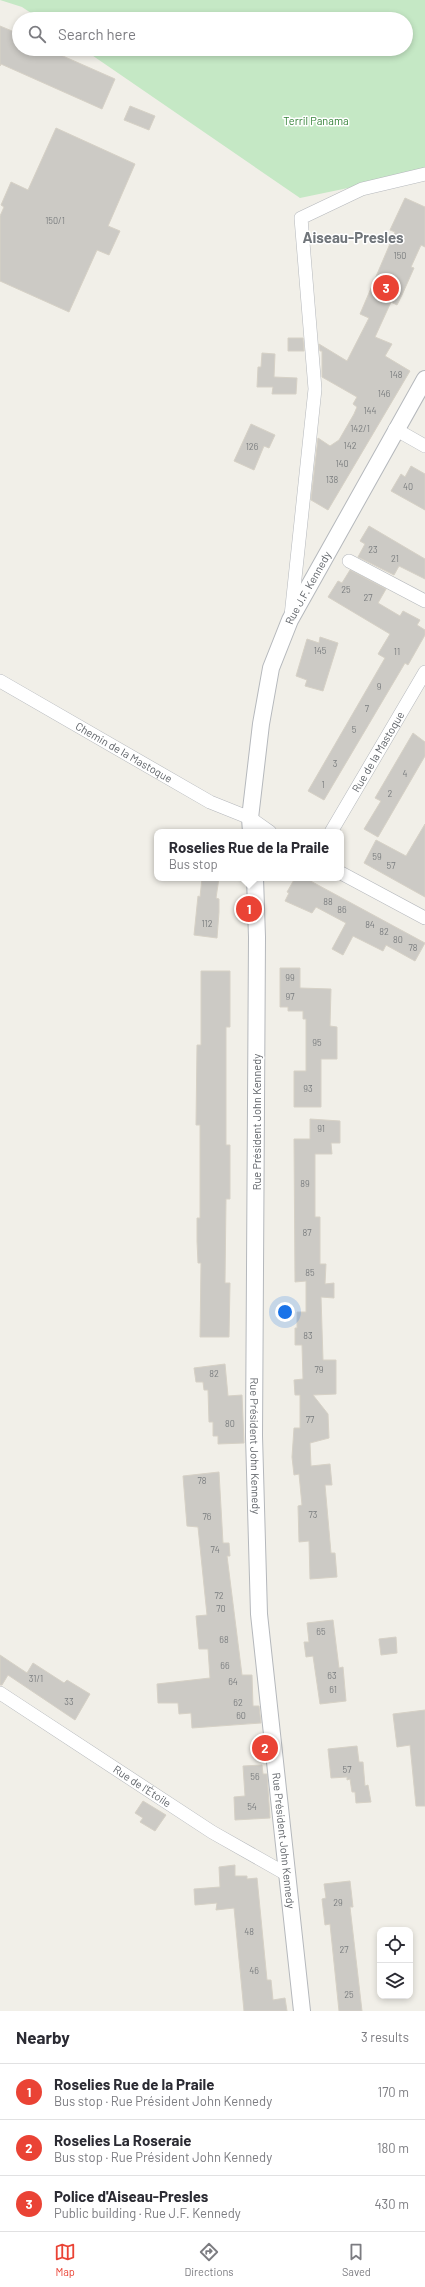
<!DOCTYPE html>
<meta charset="utf-8">
<style>
:root{--surface:#fff;--page:#f7f7f7;--text:#2b2b33;--muted:#7c7c81;--line:#e1e1e2;--accent:#ea4335}
body{margin:0;font-family:Barlow,sans-serif;background:var(--page);color:var(--text)}
.controls{position:absolute;right:12px;bottom:12px;display:grid;overflow:hidden;border-radius:8px;box-shadow:0 2px 6px #0003}
.controls button{width:36px;height:36px;display:grid;place-items:center;padding:0;border:0;border-bottom:1px solid var(--line);background:var(--surface);color:var(--text);font:20px sans-serif}
.you{position:absolute;left:285px;top:1312px;width:14px;height:14px;margin:-10px;border:3px solid #fff;border-radius:50%;background:#1a73e8;box-shadow:0 0 0 6px #1a73e833}
.badge{display:grid;place-items:center;width:26px;height:26px;border-radius:50%;background:var(--accent);color:#fff;font-size:13px;font-weight:700}
.pin{position:absolute;translate:-50% -50%;border:2px solid #fff;box-shadow:0 1px 4px #0006}
.popup{position:absolute;left:154px;top:829px;width:190px;height:52px;box-sizing:border-box;display:grid;place-content:center;border-radius:8px;background:var(--surface);filter:drop-shadow(0 1px 3px #0005);font-size:13px;white-space:nowrap;color:var(--muted)}
.popup b{font-size:15px;color:var(--text)}
.popup::after{content:'';position:absolute;left:50%;top:100%;margin-left:-8px;border:8px solid transparent;border-top-color:var(--surface)}
.list{margin:0;padding:0;list-style:none}
h2{display:flex;justify-content:space-between;align-items:center;height:52px;margin:0;padding:0 16px;font-size:17px}
h2 small{font-size:13px;font-weight:400;color:var(--muted)}
.list li{display:grid;grid-template-columns:26px 1fr auto;gap:12px;align-items:center;box-sizing:border-box;height:56px;padding:0 16px;border-top:1px solid var(--line)}
.list b{display:block;font-size:15px;white-space:nowrap}
.list p{margin:0;font-size:13px;white-space:nowrap;color:var(--muted)}
.list em{font-size:13px;font-style:normal;color:var(--muted)}
.icon{flex:none;width:22px;height:22px;fill:none;stroke:currentColor;stroke-width:2;stroke-linecap:round;stroke-linejoin:round}
.map{position:relative;flex:none;width:425px;height:2011px;overflow:hidden}
.search{position:absolute;background:var(--surface);box-shadow:0 2px 6px #0003;left:12px;right:12px;top:12px;height:44px;display:flex;align-items:center;gap:10px;box-sizing:border-box;padding:0 14px;border-radius:22px;color:var(--muted);font-size:15px}
.sheet{height:220px;background:var(--surface)}
nav{display:flex;justify-content:space-around;align-items:center;box-sizing:border-box;height:56px;border-top:1px solid var(--line);background:var(--surface);font-size:11px;color:var(--muted)}
nav a{display:grid;justify-items:center;gap:2px}
nav .on{color:var(--accent)}
.map>svg:first-child{display:block}
</style>
<div class="map">
<svg width="425" height="2011" viewBox="0 0 425 2011">
<rect width="100%" height="100%" fill="#f1efe8"/>
<path fill="#c5e8c5" d="M0 0H425V172L300 198 83 49H406V19H40L22 7Z"/>
<path fill="#cccac5" stroke="#d6d1c6" d="M0 26 17 33 13 40 19 43V49H47L115 79 102 109 1 64 0 66Z
M130 106 155 116 149 130 124 120Z
M56 128 135 164 108 226 120 231 109 255 97 250 69 312 0 281V216L4 207 1 205 11 182 28 190Z
M405 198 425 207V247L421 245 411 267 414 268 402 295 397 305 391 302 375 337 392 344 385 356 410 371 328 510 311 500 318 438 330 446 339 440 354 414 357 407 353 404 357 397 322 377V351H320L319 344 347 361 369 318 360 314 395 232 390 230Z
M288 338H303L304 351H288Z
M262 353 275 354 274 377 297 378 296 394H272L273 387H257L258 367H261Z
M251 424 275 435 269 448 264 446 254 470 234 461Z
M411 466 425 474V510L391 491 401 474 405 477Z
M369 526 425 559V579L399 566 394 575 358 557 365 544 360 541Z
M350 570 386 589 378 603 400 616 403 611 420 620 417 625 425 630V635L408 665 405 663 324 800 308 791 385 658 378 654 390 634 328 597 338 581 342 583Z
M320 637 338 643 323 691 305 686 307 680 296 676 307 639 319 643Z
M413 733 425 742V756L378 837 364 829 381 801 375 798Z
M425 824V897L364 863 376 840 406 856Z
M202 878H219L216 898 219 899V912L217 938 194 935 198 896 200 897Z
M295 878H305L425 943 415 961 386 945 383 951 353 936 343 955 332 949 346 923 316 907 312 913 285 901 289 893 287 892Z
M280 968H300V988L331 989 330 1026 337 1027V1059H321V1107H294V1071H306V1019H303V1011H288V1007H280Z
M201 971H230V1027H226V1145H230V1199H226L225 1283H230L229 1337H200L201 1263H198L197 1241V1218H200V1125H196L197 1045H201Z
M310 1119 340 1121V1143H331L332 1154H315V1217H320V1264H326L325 1284 334 1283V1298L321 1297 323 1360H336V1394L313 1395 328 1414 329 1438 310 1443 311 1466 330 1464 332 1485H325L331 1553H335L337 1577 310 1579 309 1541 299 1542 298 1506 302 1505 299 1474 294 1475 292 1457 294 1428H300V1395H295L294 1380 303 1379 302 1345H295V1328H297V1312H306V1281L295 1282 294 1139H310Z
M225 1364 228 1396 242 1395 244 1443 218 1444V1436H213V1422H209L208 1390H204L203 1382H196L194 1368Z
M219 1472 223 1543H229L230 1556H227L242 1675H252L253 1706H259L261 1723 192 1728 191 1713 179 1714 178 1703H158L157 1684 210 1678 208 1649H199L196 1616 207 1615 198 1527 187 1526 183 1476Z
M333 1620 339 1668 343 1667 346 1701 320 1704 313 1656 306 1657 304 1642H309L307 1623Z
M396 1637 397 1653 381 1655 379 1639Z
M0 1655 27 1673 33 1663 64 1683 67 1680 90 1694 75 1720 8 1675 2 1685H0Z
M425 1710V1806H416L410 1745 397 1747 393 1714Z
M357 1746 359 1762H363L365 1786 368 1785 371 1802 356 1803 355 1792H352L350 1779 347 1780V1777L331 1778 328 1749Z
M262 1765 263 1774H267L270 1818 235 1820 234 1797 245 1796 243 1766Z
M143 1801 166 1815 155 1831 140 1822 143 1818 135 1813Z
M235 1865V1876H247V1879L257 1878 267 1980H271L273 2000 285 1998 287 2011H244L234 1908 216 1910 217 1903 195 1905 194 1889 220 1887 219 1867Z
M350 1881 353 1907H350L362 2011H339L330 1924 325 1925 322 1899 326 1898 324 1884Z"/>
<g fill="none" stroke-linecap="round" stroke-linejoin="round">
<defs>
<g id="minor">
<path d="M395 429 425 446"/>
<path d="M349 561 425 601"/>
<path d="M291 616 315 389 301 218 362 189 425 174"/>
<path id="s1" d="M0 681 210 802 250 818 270 832"/>
<path id="s2" d="M331 832 425 672"/>
<path d="M341 873 425 918"/>
<path id="s3" d="M0 1693 212 1832 288 1875"/>
</g>
<g id="tertiary">
<path id="s4" d="M251 832 250 818 261 724 271 668 290 620 425 379"/>
<path id="s5" d="M255 878 257 937 254 1436 259 1614 302 2011"/>
</g>
</defs>
<use href="#minor" stroke="#b5b8bc" stroke-width="14"/>
<use href="#tertiary" stroke="#b5b8bc" stroke-width="18"/>
<use href="#minor" stroke="#fff" stroke-width="13"/>
<use href="#tertiary" stroke="#fff" stroke-width="16"/>
</g>
<g text-anchor="middle" stroke-width="3" stroke-linejoin="round" paint-order="stroke">
<g font-size="9" fill="#7a7d7f">
<text x="55" y="224">150/1</text>
<text x="400" y="259">150</text>
<text x="396" y="378">148</text>
<text x="384" y="397">146</text>
<text x="370" y="414">144</text>
<text x="360" y="432">142/1</text>
<text x="350" y="449">142</text>
<text x="252" y="450">126</text>
<text x="342" y="467">140</text>
<text x="332" y="483">138</text>
<text x="408" y="490">40</text>
<text x="373" y="553">23</text>
<text x="395" y="562">21</text>
<text x="346" y="593">25</text>
<text x="368" y="601">27</text>
<text x="320" y="654">145</text>
<text x="397" y="655">11</text>
<text x="379" y="690">9</text>
<text x="367" y="712">7</text>
<text x="354" y="733">5</text>
<text x="335" y="767">3</text>
<text x="405" y="777">4</text>
<text x="323" y="788">1</text>
<text x="390" y="797">2</text>
<text x="377" y="860">59</text>
<text x="391" y="869">57</text>
<text x="328" y="905">88</text>
<text x="342" y="913">86</text>
<text x="207" y="927">112</text>
<text x="370" y="928">84</text>
<text x="384" y="935">82</text>
<text x="398" y="943">80</text>
<text x="413" y="951">78</text>
<text x="290" y="981">99</text>
<text x="290" y="1000">97</text>
<text x="317" y="1046">95</text>
<text x="308" y="1092">93</text>
<text x="321" y="1132">91</text>
<text x="305" y="1187">89</text>
<text x="307" y="1236">87</text>
<text x="310" y="1276">85</text>
<text x="308" y="1339">83</text>
<text x="319" y="1373">79</text>
<text x="214" y="1377">82</text>
<text x="310" y="1423">77</text>
<text x="230" y="1427">80</text>
<text x="202" y="1484">78</text>
<text x="313" y="1518">73</text>
<text x="207" y="1520">76</text>
<text x="215" y="1553">74</text>
<text x="219" y="1599">72</text>
<text x="221" y="1612">70</text>
<text x="321" y="1635">65</text>
<text x="224" y="1643">68</text>
<text x="225" y="1669">66</text>
<text x="332" y="1679">63</text>
<text x="36" y="1682">31/1</text>
<text x="233" y="1685">64</text>
<text x="333" y="1693">61</text>
<text x="69" y="1705">33</text>
<text x="238" y="1706">62</text>
<text x="241" y="1719">60</text>
<text x="347" y="1773">57</text>
<text x="255" y="1780">56</text>
<text x="252" y="1810">54</text>
<text x="338" y="1906">29</text>
<text x="249" y="1935">48</text>
<text x="344" y="1953">27</text>
<text x="254" y="1974">46</text>
<text x="349" y="1998">25</text>
</g>
<g font-size="11" fill="#348238" stroke="#fff">
<text x="316" y="125">Terril Panama</text>
</g>
<g font-size="11" fill="#5f6368" stroke="#fff">
<text dy="4" stroke="none"><textPath href="#s4" startOffset="254">Rue J.F. Kennedy</textPath></text>
<text dy="4" stroke="none"><textPath href="#s1" startOffset="143">Chemin de la Mastoque</textPath></text>
<text dy="4" stroke="none"><textPath href="#s2" startOffset="93">Rue de la Mastoque</textPath></text>
<text transform="translate(257 1122) rotate(-90)" y="4">Rue Président John Kennedy</text>
<text dy="4" stroke="none"><textPath href="#s5" startOffset="568">Rue Président John Kennedy</textPath></text>
<text dy="4" stroke="none"><textPath href="#s3" startOffset="170">Rue de l'Étoile</textPath></text>
<text dy="4" stroke="none"><textPath href="#s5" startOffset="964">Rue Président John Kennedy</textPath></text>
</g>
<g font-size="15" font-weight="bold" fill="#70757a" stroke="#fff">
<text x="353" y="243">Aiseau-Presles</text>
</g>
</g>
</svg>
<div class="controls">
<button><svg class="icon" aria-label="locate" viewBox="0 0 24 24"><circle cx="12" cy="12" r="6"/><path d="M12 2v4M12 18v4M2 12h4M18 12h4"/></svg></button>
<button><svg class="icon" aria-label="layers" viewBox="0 0 24 24"><path d="M12 4l9 5-9 5-9-5zM3 14l9 5 9-5"/></svg></button>
</div>
<div class="you"></div>
<div class="pin badge" style="left:249px;top:909px">1</div>
<div class="popup"><b>Roselies Rue de la Praile</b>Bus stop</div>
<div class="pin badge" style="left:265px;top:1748px">2</div>
<div class="pin badge" style="left:386px;top:288px">3</div>
<div class="search"><svg class="icon" aria-label="search" viewBox="0 0 24 24"><circle cx="10" cy="10" r="6"/><path d="M15 15l6 6"/></svg>Search here</div>
</div>
<section class="sheet">
<h2>Nearby<small>3 results</small></h2>
<ul class="list">
<li><span class="badge">1</span><div><b>Roselies Rue de la Praile</b><p>Bus stop · Rue Président John Kennedy</p></div><em>170 m</em></li>
<li><span class="badge">2</span><div><b>Roselies La Roseraie</b><p>Bus stop · Rue Président John Kennedy</p></div><em>180 m</em></li>
<li><span class="badge">3</span><div><b>Police d'Aiseau-Presles</b><p>Public building · Rue J.F. Kennedy</p></div><em>430 m</em></li>
</ul>
</section>
<nav>
<a class="on"><svg class="icon" aria-label="map" viewBox="0 0 24 24"><path d="M3 6l6-2 6 2 6-2v14l-6 2-6-2-6 2zM9 4v14M15 6v14"/></svg>Map</a>
<a><svg class="icon" aria-label="directions" viewBox="0 0 24 24"><path d="M12 3l9 9-9 9-9-9zM9 14v-3h6M13 9l2 2-2 2"/></svg>Directions</a>
<a><svg class="icon" aria-label="saved" viewBox="0 0 24 24"><path d="M7 4h10v16l-5-4-5 4z"/></svg>Saved</a>
</nav>
